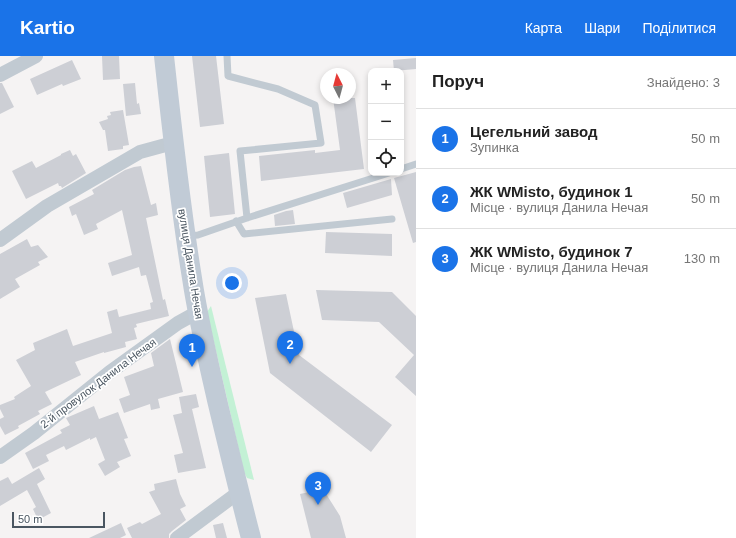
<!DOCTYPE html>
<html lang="uk">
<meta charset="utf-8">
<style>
:root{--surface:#fff;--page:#f2f2f2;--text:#222;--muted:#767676;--line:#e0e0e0;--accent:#1a73e8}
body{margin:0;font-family:Helvetica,sans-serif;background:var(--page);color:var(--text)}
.controls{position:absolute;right:12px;top:12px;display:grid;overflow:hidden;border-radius:8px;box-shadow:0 2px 6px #0003}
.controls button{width:36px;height:36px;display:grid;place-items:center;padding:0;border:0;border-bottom:1px solid var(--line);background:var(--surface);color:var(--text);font:20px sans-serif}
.compass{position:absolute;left:320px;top:12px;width:36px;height:36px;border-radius:50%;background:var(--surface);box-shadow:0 2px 6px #0003;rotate:354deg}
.scale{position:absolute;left:12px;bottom:10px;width:93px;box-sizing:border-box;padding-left:4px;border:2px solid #4a5661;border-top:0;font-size:11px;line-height:14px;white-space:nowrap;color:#4a5661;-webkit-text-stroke:3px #fff;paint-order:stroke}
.you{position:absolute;left:232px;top:227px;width:14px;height:14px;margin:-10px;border:3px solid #fff;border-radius:50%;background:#1a73e8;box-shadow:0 0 0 6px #1a73e833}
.badge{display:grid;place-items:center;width:26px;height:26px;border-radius:50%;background:var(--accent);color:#fff;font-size:13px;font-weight:700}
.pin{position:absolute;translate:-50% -33px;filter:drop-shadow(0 1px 2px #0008)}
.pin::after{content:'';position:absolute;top:21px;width:14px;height:12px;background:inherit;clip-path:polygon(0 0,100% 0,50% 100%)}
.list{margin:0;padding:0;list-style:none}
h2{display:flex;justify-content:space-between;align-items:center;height:52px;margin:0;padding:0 16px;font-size:17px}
h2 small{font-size:13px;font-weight:400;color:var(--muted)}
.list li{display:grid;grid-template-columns:26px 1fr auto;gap:12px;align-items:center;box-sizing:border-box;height:60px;padding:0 16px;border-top:1px solid var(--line)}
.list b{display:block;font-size:15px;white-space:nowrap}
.list p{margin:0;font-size:13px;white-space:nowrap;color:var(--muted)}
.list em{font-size:13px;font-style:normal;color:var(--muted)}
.icon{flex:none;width:22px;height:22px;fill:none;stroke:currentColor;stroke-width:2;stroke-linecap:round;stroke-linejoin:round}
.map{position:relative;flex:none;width:416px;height:482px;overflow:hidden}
header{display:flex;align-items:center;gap:24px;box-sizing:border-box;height:56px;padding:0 20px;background:var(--accent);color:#fff}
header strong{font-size:19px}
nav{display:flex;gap:22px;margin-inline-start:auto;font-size:14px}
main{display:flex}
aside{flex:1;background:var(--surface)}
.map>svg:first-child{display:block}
</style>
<header>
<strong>Kartio</strong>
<nav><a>Карта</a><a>Шари</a><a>Поділитися</a></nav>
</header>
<main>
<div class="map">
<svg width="416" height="482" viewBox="0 0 416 482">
<rect width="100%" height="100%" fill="#f5f3f3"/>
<path fill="#c3f1d5" d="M211 250 254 424 247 422 244 416 207 256Z"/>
<path fill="#cdcfd5" d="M102 0H119L120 23 103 24Z
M192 0H216L224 68 200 71Z
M416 2V13L394 15 393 4Z
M72 4 81 23 63 30 62 28 37 39 30 23Z
M0 27H2L14 51 0 58Z
M135 27 137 48 139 47 141 58 126 60 123 28Z
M333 42H355L364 113 261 125 259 100 315 94V97L340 94Z
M123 54 129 89 123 90V93L108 95 105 74H103L99 66 108 63 107 60 111 59 110 56Z
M70 94 73 100 76 98 86 117 62 132 61 130H59L58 127 26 143 12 115 32 105 36 112 61 99V98Z
M229 97 235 158 210 161 204 100Z
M141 110 151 149 156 147 158 159 146 162 163 244 165 243 169 260 136 268 137 271 134 272 137 283 125 286 126 291 104 297V296L75 306 81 319 45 336 52 348 38 355 40 358 18 370 19 372 5 379 0 370V363L4 361 0 353V349L15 343 14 341 31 330 16 304 35 294 33 287 67 273 73 290 112 277 107 256 117 253 119 261 151 253 150 247 153 246 146 219 141 220 139 211 112 220 108 207 132 199 122 154 96 168 98 173 84 179 76 158 72 160 69 151 94 138 92 134 125 114 134 111Z
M416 116V186L413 187 394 122Z
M391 123 392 139 347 152 343 137Z
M293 154 295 168 275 170 274 159 286 155Z
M326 176 392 178V200L325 197Z
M27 183 31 191 38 189 48 201 38 206 40 209 15 223 20 231 0 243V198Z
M316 234 392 236 416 260V340L395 321 414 299 379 266 322 264Z
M286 238 299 299 392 369 371 396 270 317 255 242Z
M170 283 183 336 158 343 160 352 151 354 150 348 124 357 119 343 130 339 124 321 154 310 151 297Z
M196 338 199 351 192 353 206 412 178 417 174 399 183 397 173 359 182 357 179 341Z
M94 350 99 363 118 356 128 382 124 383 131 400 117 406 120 411 105 420 98 408 105 404 96 381 90 384V382L66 394 64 390 46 399 49 405 33 413 25 397 62 377 60 374 70 369 66 362Z
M39 412 45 423 37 428 51 457 38 464 33 453 36 451 27 434 0 450V425L8 421 12 428Z
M176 423 180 438 186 450 180 453 186 464 172 475 169 478V482H132L127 472 140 466 142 468 161 458 149 436 155 434 154 428Z
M323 433 340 460 346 482H311L300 438Z
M121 467 126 479 120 482H89Z
M223 467 227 482H216L213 469Z"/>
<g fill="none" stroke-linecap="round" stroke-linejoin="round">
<path stroke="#c1cad2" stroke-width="7" d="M227 0 228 20 278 33 315 49 321 87 240 95 247 162
M401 113 416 108
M236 165 244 178 392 163
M188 180 198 179 247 162 389 117"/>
<path stroke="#c1cad2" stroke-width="14" d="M0 19 36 0
M0 184 47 150 140 96 173 87
M0 401 34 377 110 316 178 267 198 256
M177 482 239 436"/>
<path stroke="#c1cbd6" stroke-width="20" d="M164 0C172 74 180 149 192 222 198 263 208 304 217 344 228 390 239 436 251 482"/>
</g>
<g text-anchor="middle" stroke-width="3.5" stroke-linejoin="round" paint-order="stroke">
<g font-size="11" fill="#4a5661" stroke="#fff">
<text transform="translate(191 208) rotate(81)" y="4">вулиця Данила Нечая</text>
<text transform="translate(98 327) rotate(-37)" y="4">2-й провулок Данила Нечая</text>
</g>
</g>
</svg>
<div class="controls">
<button>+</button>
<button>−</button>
<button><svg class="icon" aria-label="locate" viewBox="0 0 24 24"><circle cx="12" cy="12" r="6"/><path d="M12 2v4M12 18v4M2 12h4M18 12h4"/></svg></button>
</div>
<svg class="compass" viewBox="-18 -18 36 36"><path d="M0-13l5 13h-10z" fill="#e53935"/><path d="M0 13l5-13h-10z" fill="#767676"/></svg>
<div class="scale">50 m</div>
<div class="you"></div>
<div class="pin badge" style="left:192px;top:311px">1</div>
<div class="pin badge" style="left:290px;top:308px">2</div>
<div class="pin badge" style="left:318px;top:449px">3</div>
</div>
<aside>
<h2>Поруч<small>Знайдено: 3</small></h2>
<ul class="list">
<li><span class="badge">1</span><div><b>Цегельний завод</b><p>Зупинка</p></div><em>50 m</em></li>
<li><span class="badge">2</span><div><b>ЖК WMisto, будинок 1</b><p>Місце · вулиця Данила Нечая</p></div><em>50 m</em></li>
<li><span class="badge">3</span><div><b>ЖК WMisto, будинок 7</b><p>Місце · вулиця Данила Нечая</p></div><em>130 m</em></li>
</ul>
</aside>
</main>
